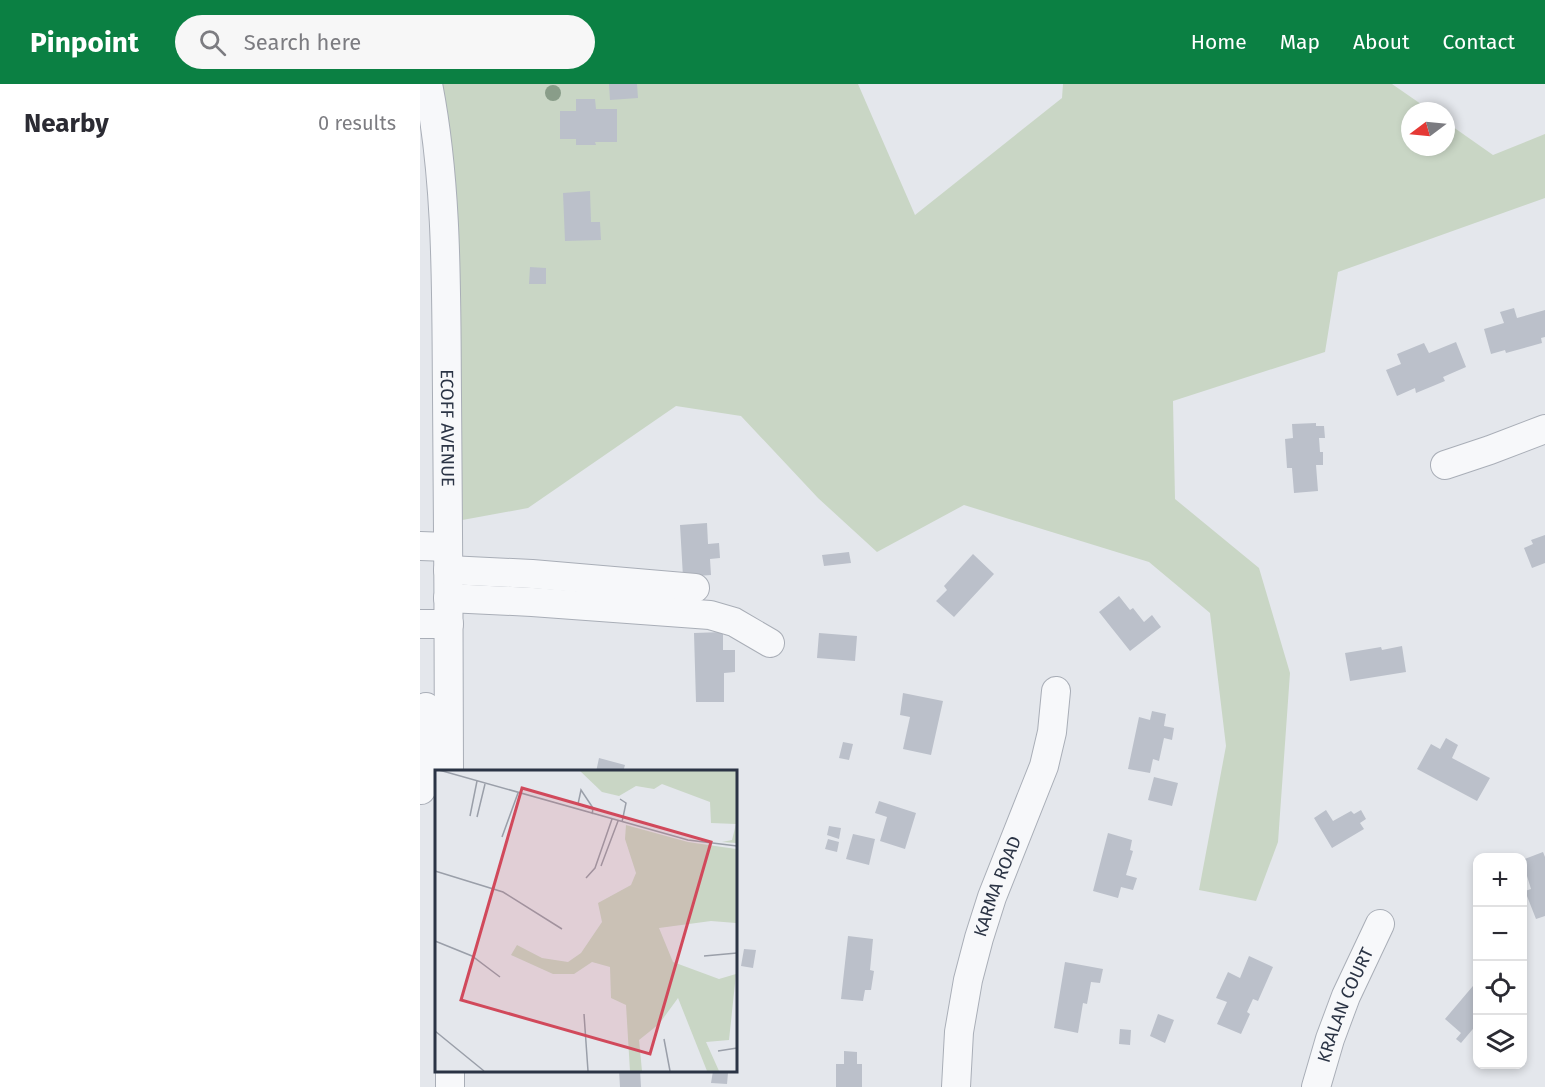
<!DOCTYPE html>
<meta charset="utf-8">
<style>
:root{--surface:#fff;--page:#f7f7f7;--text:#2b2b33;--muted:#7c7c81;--line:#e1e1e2;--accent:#0b8043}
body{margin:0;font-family:"Fira Sans",sans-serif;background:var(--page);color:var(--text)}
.controls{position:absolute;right:18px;bottom:18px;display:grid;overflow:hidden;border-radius:12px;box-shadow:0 3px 9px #0003}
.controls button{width:54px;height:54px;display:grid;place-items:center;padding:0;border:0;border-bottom:2px solid var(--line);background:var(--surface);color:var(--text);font:30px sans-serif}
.compass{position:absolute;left:981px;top:18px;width:54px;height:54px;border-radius:50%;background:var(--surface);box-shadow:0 3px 9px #0003;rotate:254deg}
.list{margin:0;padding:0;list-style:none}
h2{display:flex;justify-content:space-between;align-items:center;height:78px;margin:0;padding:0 24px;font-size:26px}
h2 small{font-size:20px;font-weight:400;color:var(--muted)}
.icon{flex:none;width:33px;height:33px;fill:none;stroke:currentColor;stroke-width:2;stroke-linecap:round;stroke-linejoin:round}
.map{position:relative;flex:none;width:1125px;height:1003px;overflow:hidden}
header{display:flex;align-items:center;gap:36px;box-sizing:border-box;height:84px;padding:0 30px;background:var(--accent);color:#fff}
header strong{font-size:28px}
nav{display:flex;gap:33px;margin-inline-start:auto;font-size:21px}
.search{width:420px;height:54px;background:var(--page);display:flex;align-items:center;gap:15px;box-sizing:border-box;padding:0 21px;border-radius:33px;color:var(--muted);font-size:22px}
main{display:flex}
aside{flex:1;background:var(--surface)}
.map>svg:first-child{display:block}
</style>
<header>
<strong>Pinpoint</strong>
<div class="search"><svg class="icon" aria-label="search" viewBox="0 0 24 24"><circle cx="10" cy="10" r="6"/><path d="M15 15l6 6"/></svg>Search here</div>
<nav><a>Home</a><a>Map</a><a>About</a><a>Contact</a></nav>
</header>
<main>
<aside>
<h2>Nearby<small>0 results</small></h2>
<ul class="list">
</ul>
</aside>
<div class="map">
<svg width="1125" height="1003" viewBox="0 0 1125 1003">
<rect width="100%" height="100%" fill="#e4e7ec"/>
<path fill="#c9d6c5" d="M20 0H438L495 131 642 14 643 0H972L1011 27H990V63H1026V38L1073 71 1125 50V114L918 188 905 268 753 317 755 415 839 484 870 589 858 758 836 817 779 806 806 662 790 529 729 478 544 421 457 468 398 414 321 332 256 322 108 424 37 437Z"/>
<path fill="#bbc0ca" d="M189 0H217L218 14 190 16Z
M156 15H175L176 25H197V58H175L176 61H156V55H140V27H156Z
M170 107 171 138H180L181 156 145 157 143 109Z
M110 183 126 184V200H109Z
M1094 224 1097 234 1125 226V253L1121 254 1122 259 1086 269 1085 266 1071 270 1064 245 1084 239 1080 228Z
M1036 258 1046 283 1023 293 1025 297 996 309 995 304 977 312 966 286 981 280 977 270 1004 259 1009 269Z
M896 339V342H904L905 354H899L900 368H903V381H896L898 407 874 409 872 384H867L865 355 873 354 872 340Z
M287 439 288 460 299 459 300 474 290 475 291 491 263 493 260 441Z
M1125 451V479L1112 484 1104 464 1113 460 1111 456Z
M429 468 431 479 404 482 402 471Z
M553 470 574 490 534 533 516 517 527 506 524 502Z
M699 512 710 526 713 524 724 538 732 531 741 543 710 567 679 528Z
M303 548V566H315V588L304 589V618H276L274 549Z
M399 549 437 552 435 577 397 574Z
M982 562 986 588 930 597 925 569 961 563 962 566Z
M483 609 523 617 511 671 483 665 490 633 480 631Z
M732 627 746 630 744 642 754 644 752 656 744 654 739 677 733 675 730 689 708 685 719 633 730 636Z
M1026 654 1038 661 1032 674 1070 694 1057 717 997 685 1011 660 1020 665Z
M423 658 433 660 429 676 419 674Z
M179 674 205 681 203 688H176Z
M734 693 758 699 752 722 728 716Z
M459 717 496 729 485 765 460 757 467 733 455 729Z
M906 726 913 737 931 727 934 730 941 726 946 735 940 739 944 745 912 764 894 734Z
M409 742 421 744 419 755 407 751Z
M688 749 712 756 710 766 713 767 706 791 717 794 713 806 701 803 698 814 673 807Z
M433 750 455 755 449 781 426 775Z
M408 755 419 758 417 768 405 765Z
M1123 768 1125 773V832L1116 835 1105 807 1111 805 1107 792 1105 793 1102 788V776Z
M428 852 453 855 450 886 454 887 451 906H445L443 917 421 915Z
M324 865 336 866 333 884 321 882Z
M829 872 853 883 838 917 833 915 827 928 830 930 821 950 797 940 807 918 796 914 808 888 820 894Z
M645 878 683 885 680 899 671 898 667 920 663 919 658 949 634 944Z
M1058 896V939L1041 959 1036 955 1041 949 1025 935Z
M738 930 754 936 745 959 730 952Z
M700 945 711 946 710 961 699 960Z
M424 967 437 968V980H442V1003H416V980H424Z
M199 986H220L221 1003H200Z
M293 987 308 989 307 1000 291 999Z"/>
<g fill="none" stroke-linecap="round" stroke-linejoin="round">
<defs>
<g id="minor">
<path id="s1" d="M8 0C28 102 26 208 27 312 28 437 29 563 29 688"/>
<path d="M1025 381 1070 366 1125 345"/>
<path d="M0 462 28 463"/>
<path d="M28 486 112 490 275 504"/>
<path d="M28 514 112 518 290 531 314 538 350 559"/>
<path d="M0 540H29"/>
<path d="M0 706H1L6 698V623"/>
<path d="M30 1003V986"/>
<path id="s2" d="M536 1003 539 948 548 896 559 854 572 813 624 682 632 648 636 607"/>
<path id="s3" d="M896 1003 910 955 926 912 960 840"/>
</g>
</defs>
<use href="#minor" stroke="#a9aeb7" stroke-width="30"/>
<use href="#minor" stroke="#f7f8fa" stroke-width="28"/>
</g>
<circle fill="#899d89" cx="133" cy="9" r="8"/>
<g text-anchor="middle" stroke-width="5" stroke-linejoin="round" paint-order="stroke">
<g font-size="18" fill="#2b3445" stroke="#f4f6f9">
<text dy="6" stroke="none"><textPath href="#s1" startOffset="345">ECOFF AVENUE</textPath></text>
<text dy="6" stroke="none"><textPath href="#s2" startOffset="206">KARMA ROAD</textPath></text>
<text dy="6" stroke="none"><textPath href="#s3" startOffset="87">KRALAN COURT</textPath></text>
</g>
</g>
<g transform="translate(15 686)">
<rect width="302" height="302" fill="#e4e7ec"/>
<path d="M144 0H301V73L287 72 297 70 301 54 276 53 275 32 227 14 219 19 201 16 184 26 167 22ZM191 55 253 72 301 79V153L276 151 224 158 238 192 284 209 301 204 294 270 271 272 284 301H272L243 228 224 254 204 270 207 301H195L191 235 176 228 175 197 157 192 139 204H118L76 185 82 175 107 188 133 192 146 183 167 152 163 133 196 115 201 103 190 69Z" fill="#c9d6c5"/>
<path fill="none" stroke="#9a9fa9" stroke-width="1.5" d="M4 0 253 70 302 76M185 29 191 33 187 52M157 44 158 39V38L146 20 143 34 158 39M35 46 42 11M42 47 50 14M67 67 83 23M166 96 183 51M0 101 68 122 127 159M151 108 160 98 177 49M0 171 37 186 65 207M269 186 302 183M149 244 153 301M0 261 49 301M229 269 235 301M283 281 302 278"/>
<path fill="#d1495b" fill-opacity="0.15" stroke="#d1495b" stroke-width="3" d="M87 18 276 72 215 284 26 230Z"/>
<rect width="302" height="302" fill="none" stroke="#2b3445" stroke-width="3"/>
</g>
</svg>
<div class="controls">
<button>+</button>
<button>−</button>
<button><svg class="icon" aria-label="locate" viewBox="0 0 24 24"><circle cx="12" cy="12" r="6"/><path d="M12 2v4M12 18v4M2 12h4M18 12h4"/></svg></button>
<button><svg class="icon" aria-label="layers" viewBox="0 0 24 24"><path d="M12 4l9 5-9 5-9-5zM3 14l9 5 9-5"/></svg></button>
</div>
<svg class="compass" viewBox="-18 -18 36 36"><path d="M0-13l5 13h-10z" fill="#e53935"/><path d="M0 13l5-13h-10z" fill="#7c7c81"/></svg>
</div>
</main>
